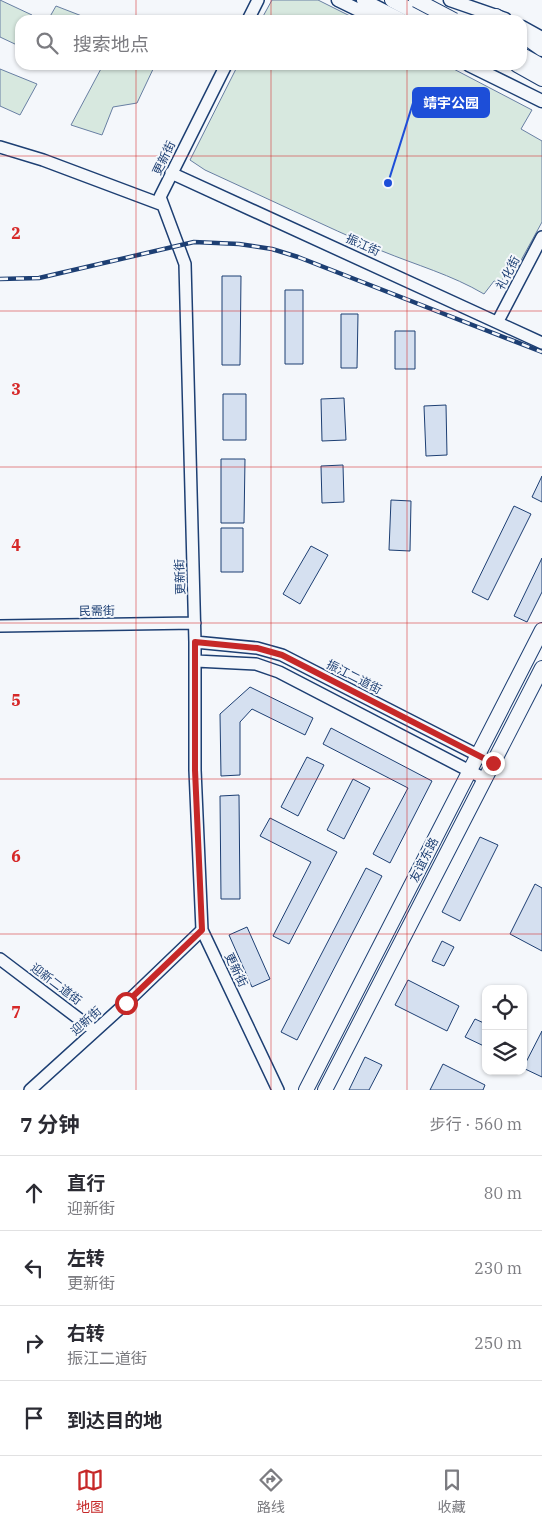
<!DOCTYPE html>
<html lang="zh">
<meta charset="utf-8">
<style>
:root{--surface:#fff;--page:#f2f2f3;--text:#2b2b33;--muted:#7c7c81;--line:#e1e1e2;--accent:#c62828}
body{margin:0;font-family:"IBM Plex Serif","Noto Sans SC",serif;background:var(--page);color:var(--text)}
.controls{position:absolute;right:15px;bottom:15px;display:grid;overflow:hidden;border-radius:10px;box-shadow:0 1px 4px #0004}
.controls button{width:45px;height:45px;display:grid;place-items:center;padding:0;border:0;border-bottom:1px solid var(--line);background:var(--surface);color:var(--text);font:25px sans-serif}
.stop{position:absolute;width:15px;height:15px;margin:-11px;border:4px solid #c62828;border-radius:50%;background:#fff}
.stop.end{background:#c62828;border-color:#fff;box-shadow:0 1px 5px #0008}
.list{margin:0;padding:0;list-style:none}
h2{display:flex;justify-content:space-between;align-items:center;height:65px;margin:0;padding:0 20px;font-size:21px}
h2 small{font-size:16px;font-weight:400;color:var(--muted)}
.list li{display:grid;grid-template-columns:32px 1fr auto;gap:15px;align-items:center;box-sizing:border-box;height:75px;padding:0 20px;border-top:1px solid var(--line)}
.list b{display:block;font-size:19px;white-space:nowrap}
.list p{margin:0;font-size:16px;white-space:nowrap;color:var(--muted)}
.list em{font-size:16px;font-style:normal;color:var(--muted)}
.icon{flex:none;width:28px;height:28px;fill:none;stroke:currentColor;stroke-width:2;stroke-linecap:round;stroke-linejoin:round}
.map{position:relative;flex:none;width:542px;height:1090px;overflow:hidden}
.search{position:absolute;background:var(--surface);box-shadow:0 1px 4px #0004;left:15px;right:15px;top:15px;height:55px;display:flex;align-items:center;gap:12px;box-sizing:border-box;padding:0 18px;border-radius:15px;color:var(--muted);font-size:19px}
.sheet{height:365px;background:var(--surface)}
nav{display:flex;justify-content:space-around;align-items:center;box-sizing:border-box;height:70px;border-top:1px solid var(--line);background:var(--surface);font-size:14px;color:var(--muted)}
nav a{display:grid;justify-items:center;gap:2px}
nav .on{color:var(--accent)}
.map>svg:first-child{display:block}
</style>
<div class="map">
<svg width="542" height="1090" viewBox="0 0 542 1090">
<rect width="100%" height="100%" fill="#f4f7fb"/>
<path fill="#d7e8df" stroke="#687fa3" d="M0 0 32 15 30 20H20V39L17 45 0 37Z
M272 0H318L358 20H261Z
M56 6 87 18 86 20H48Z
M103 65H155L137 103 113 107 102 135 71 125Z
M238 65H446L532 110 521 129 542 141V222L513 275 506 272 501 283 494 281 484 294C452 275 416 265 382 251 323 225 264 197 205 170L190 160Z
M0 69 37 84 20 115 0 106Z"/>
<path fill="#d5e0f0" stroke="#1d3f73" d="M222 276H241L240 365H222Z
M285 290H303V364H285Z
M341 314H358L357 368H341Z
M395 331H415V369H395Z
M223 394H246V440H223Z
M344 398 346 440 322 441 321 399Z
M446 405 447 455 426 456 424 406Z
M221 459H245L244 523H221Z
M343 465 344 502 322 503 321 466Z
M542 476V502L532 497Z
M391 500 411 501 410 551 389 550Z
M514 506 531 514 488 600 472 592Z
M221 528H243V572H221Z
M311 546 328 555 300 604 283 594Z
M542 558V592L527 622 514 616Z
M250 687 313 718 305 735 252 709 240 722V775L221 776 220 714Z
M331 728 432 781 390 863 373 854 408 788 323 744Z
M307 757 324 765 298 816 281 807Z
M353 779 370 788 344 839 327 830Z
M239 795 240 899H221L220 796Z
M270 818 337 852 289 944 273 936 311 862 260 836Z
M480 837 498 845 460 921 442 912Z
M366 868 382 876 297 1040 281 1032Z
M535 884 542 888V951L510 934Z
M247 927 270 979 252 987 229 935Z
M442 941 454 947 444 966 432 961Z
M408 980 459 1006 447 1031 395 1005Z
M475 1019 486 1024V1047L465 1037Z
M542 1031V1077L523 1068Z
M365 1057 382 1065 369 1090H349Z
M443 1064 485 1085 483 1090H430Z"/>
<g fill="none" stroke-linecap="round" stroke-linejoin="round">
<defs>
<path id="secondary" d="M248 20 258 0
M226 65 160 197 185 264 195 642V770L202 930 278 1090
M0 147 43 160 163 205
M171 173 542 343
M498 321 542 237
M0 626 195 623
M195 642 257 648 282 655 493 763
M196 661 256 664 279 672 485 779
M0 959 95 1031
M30 1090 126 1003 202 930"/>
<path id="primary" d="M338 0 379 20
M363 0 403 20
M450 0 505 19
M522 27 542 38
M469 65 542 101"/>
<path id="highway" d="M392 0 430 20
M496 16 502 20
M522 35 542 49
M522 55 542 66
M517 65 542 79
M306 1090 542 630
M325 1090 542 668"/>
</defs>
<use href="#secondary" stroke="#1d3f73" stroke-width="14"/>
<use href="#primary" stroke="#1d3f73" stroke-width="15"/>
<use href="#highway" stroke="#1d3f73" stroke-width="16"/>
<use href="#secondary" stroke="#f4f7fb" stroke-width="11"/>
<use href="#primary" stroke="#f4f7fb" stroke-width="12"/>
<use href="#highway" stroke="#f4f7fb" stroke-width="14"/>
<defs>
<path id="rail" d="M0 279 39 278 194 242 239 244 272 249 298 257 542 352"/>
</defs>
<use href="#rail" stroke="#1d3f73" stroke-width="4.5"/>
<use href="#rail" stroke="#f4f7fb" stroke-width="2.5" stroke-dasharray="8" stroke-linecap="butt"/>
<defs>
<path id="highway-bridge" d="M416 0 454 20"/>
</defs>
<use href="#highway-bridge" stroke="#1d3f73" stroke-width="16" stroke-linecap="butt"/>
<use href="#highway-bridge" stroke="#f4f7fb" stroke-width="14"/>
</g>
<g fill="none" stroke-linecap="round" stroke-linejoin="round">
<path stroke="#c62828" stroke-width="6" d="M126 1003 202 930 195 770V642L257 648 282 655 493 763"/>
</g>
<path fill="none" stroke="#d62828" stroke-width="1" stroke-opacity="0.55" d="M136 0V20M271 0V20M407 0V20M136 65V1090M271 65V1090M407 65V1090M0 156H542M0 311H542M0 467H542M0 623H542M0 779H542M0 934H542"/>
<g text-anchor="middle" stroke-width="4" stroke-linejoin="round" paint-order="stroke">
<g font-size="12" fill="#1d3f73" stroke="#f4f7fb">
<text transform="translate(164 158) rotate(-64)" y="4">更新街</text>
<text transform="translate(363 245) rotate(24)" y="4">振江街</text>
<text transform="translate(508 273) rotate(-62)" y="4">礼化街</text>
<text transform="translate(180 577) rotate(-92)" y="4">更新街</text>
<text transform="translate(97 611) rotate(-1)" y="4">民需街</text>
<text transform="translate(354 677) rotate(27)" y="4">振江二道街</text>
<text transform="translate(424 860) rotate(-63)" y="4">友谊东路</text>
<text transform="translate(236 970) rotate(64)" y="4">更新街</text>
<text transform="translate(56 984) rotate(37)" y="4">迎新二道街</text>
<text transform="translate(86 1021) rotate(-42)" y="4">迎新街</text>
</g>
</g>
<g font-size="16" text-anchor="middle" font-weight="bold" fill="#d62828" stroke="#f4f7fb" stroke-width="4" stroke-linejoin="round" paint-order="stroke">
<text x="16" y="239">2</text>
<text x="16" y="395">3</text>
<text x="16" y="551">4</text>
<text x="16" y="706">5</text>
<text x="16" y="862">6</text>
<text x="16" y="1018">7</text>
</g>
<path fill="none" stroke="#1d4ed8" stroke-width="2" d="M388 183L413 103"/>
<circle fill="#1d4ed8" stroke="#f4f7fb" stroke-width="2" cx="388" cy="183" r="5"/>
<rect fill="#1d4ed8" stroke="#1d4ed8" stroke-width="2" x="413" y="88" width="76" height="29" rx="5"/>
<g font-size="14" text-anchor="middle" font-weight="bold" fill="#fff">
<text x="451" y="108">靖宇公园</text>
</g>
</svg>
<div class="controls">
<button><svg class="icon" aria-label="locate" viewBox="0 0 24 24"><circle cx="12" cy="12" r="6"/><path d="M12 2v4M12 18v4M2 12h4M18 12h4"/></svg></button>
<button><svg class="icon" aria-label="layers" viewBox="0 0 24 24"><path d="M12 4l9 5-9 5-9-5zM3 14l9 5 9-5"/></svg></button>
</div>
<div class="stop" style="left:126px;top:1003px"></div>
<div class="stop end" style="left:493px;top:763px"></div>
<div class="search"><svg class="icon" aria-label="search" viewBox="0 0 24 24"><circle cx="10" cy="10" r="6"/><path d="M15 15l6 6"/></svg>搜索地点</div>
</div>
<section class="sheet">
<h2>7 分钟<small>步行 · 560 m</small></h2>
<ul class="list">
<li><svg class="icon" aria-label="ahead" viewBox="0 0 24 24"><path d="M12 20V5M6 11l6-6 6 6"/></svg><div><b>直行</b><p>迎新街</p></div><em>80 m</em></li>
<li><svg class="icon" aria-label="left" viewBox="0 0 24 24"><path d="M17 20v-9H6M10 6l-5 5 5 5"/></svg><div><b>左转</b><p>更新街</p></div><em>230 m</em></li>
<li><svg class="icon" aria-label="right" viewBox="0 0 24 24"><path d="M7 20v-9h11M14 6l5 5-5 5"/></svg><div><b>右转</b><p>振江二道街</p></div><em>250 m</em></li>
<li><svg class="icon" aria-label="arrive" viewBox="0 0 24 24"><path d="M6 21V4h12l-3 4 3 4H6"/></svg><div><b>到达目的地</b></div></li>
</ul>
</section>
<nav>
<a class="on"><svg class="icon" aria-label="map" viewBox="0 0 24 24"><path d="M3 6l6-2 6 2 6-2v14l-6 2-6-2-6 2zM9 4v14M15 6v14"/></svg>地图</a>
<a><svg class="icon" aria-label="directions" viewBox="0 0 24 24"><path d="M12 3l9 9-9 9-9-9zM9 14v-3h6M13 9l2 2-2 2"/></svg>路线</a>
<a><svg class="icon" aria-label="saved" viewBox="0 0 24 24"><path d="M7 4h10v16l-5-4-5 4z"/></svg>收藏</a>
</nav>
